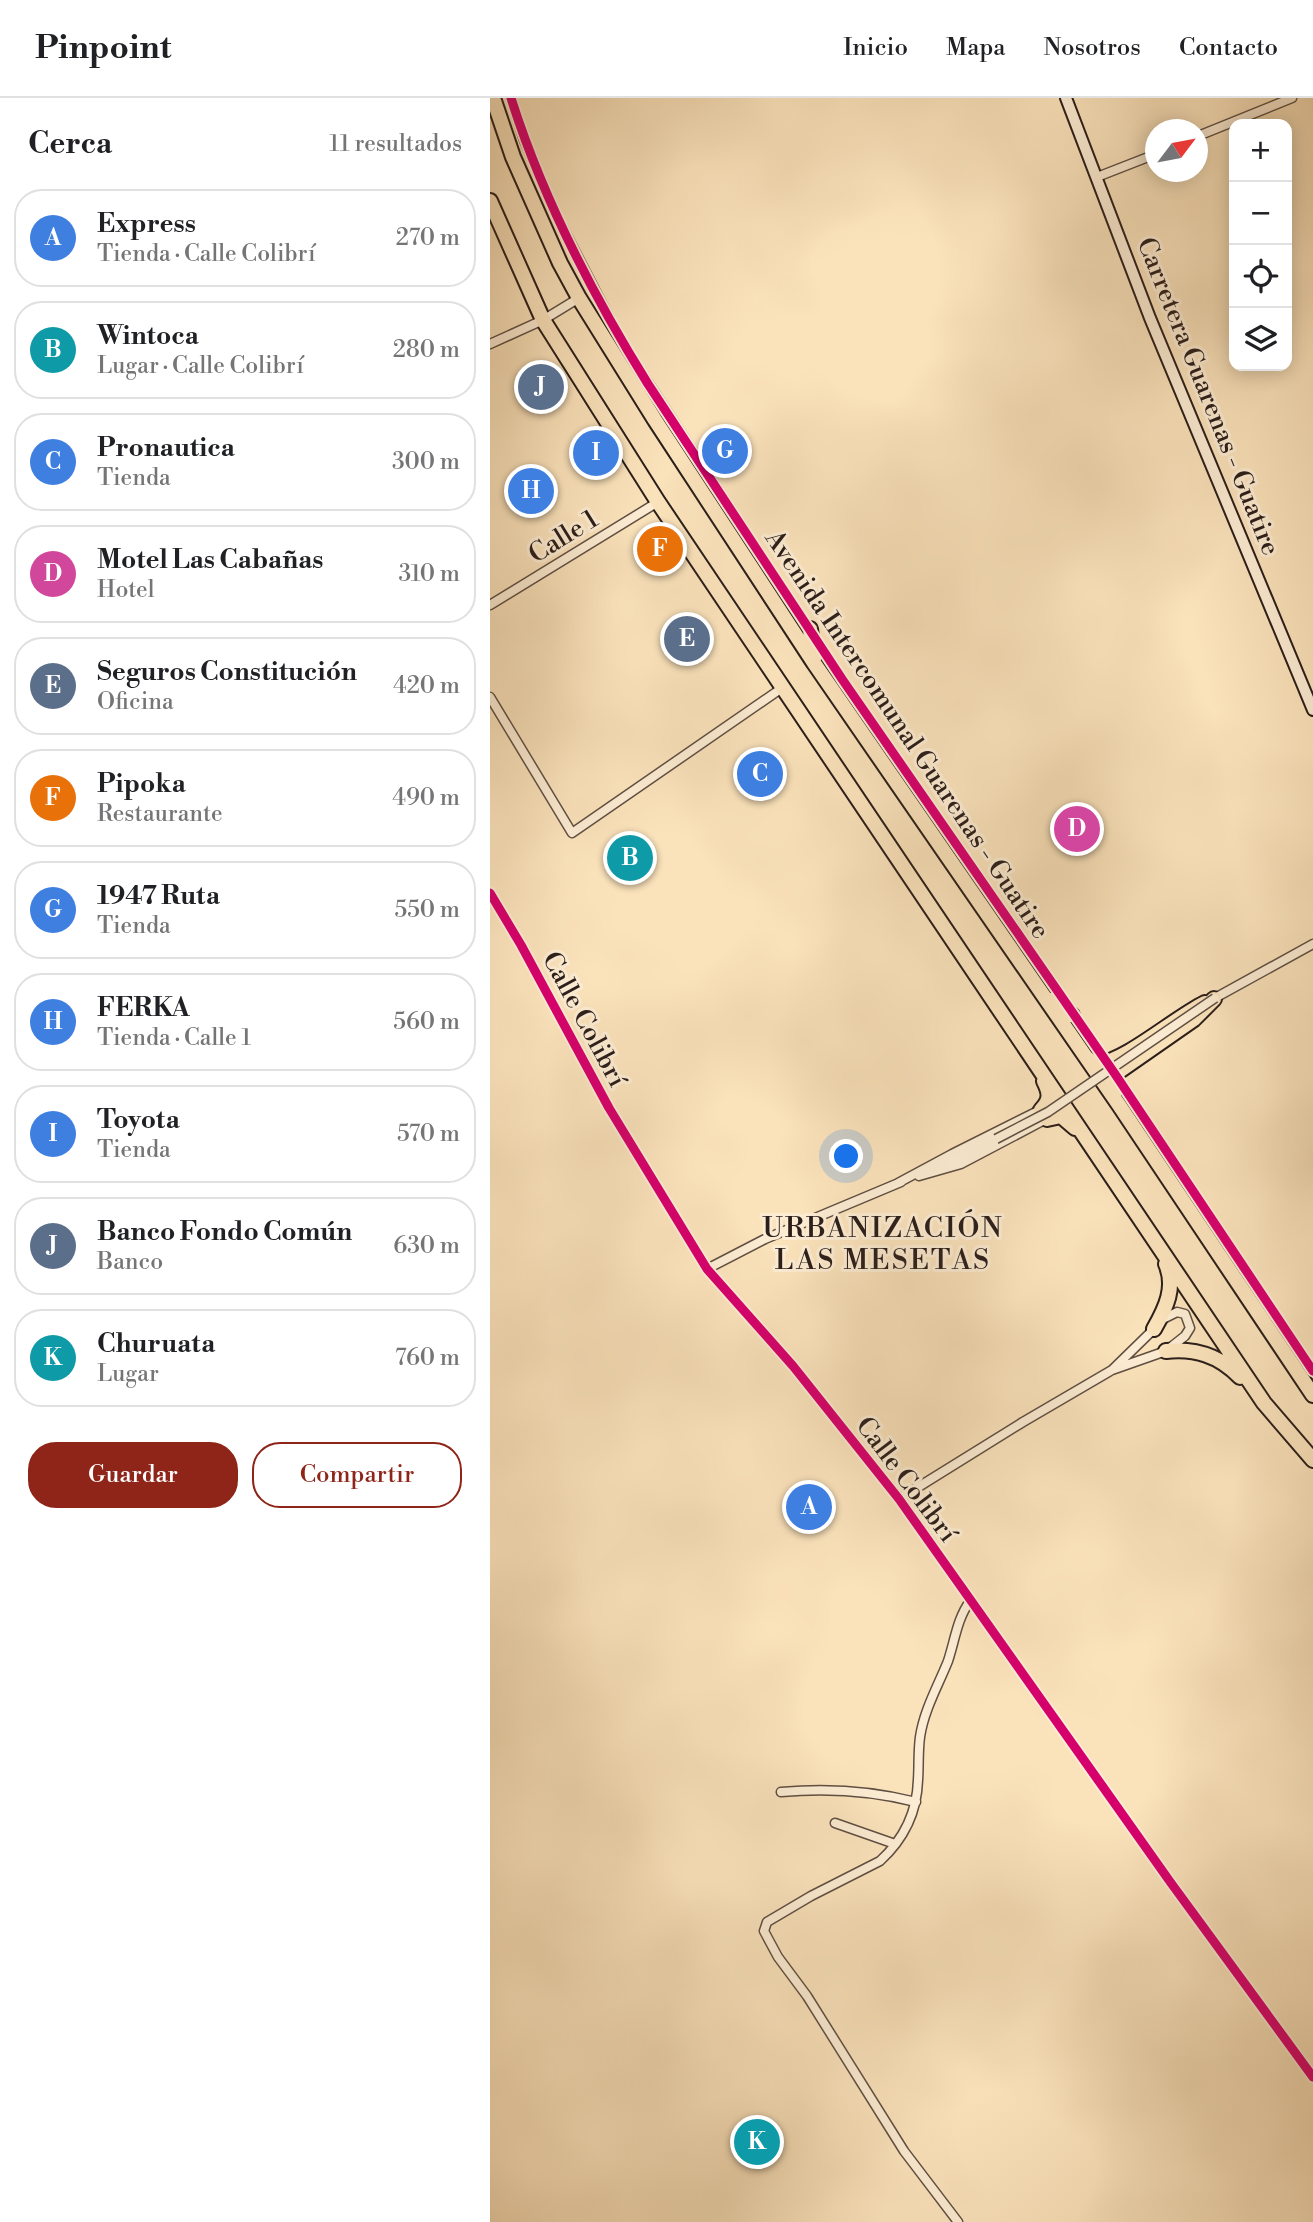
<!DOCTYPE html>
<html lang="es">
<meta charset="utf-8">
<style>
:root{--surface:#fff;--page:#f2f2f2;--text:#202124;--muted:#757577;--line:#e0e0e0;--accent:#8f2418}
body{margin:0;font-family:"Libre Bodoni",serif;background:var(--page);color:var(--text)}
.controls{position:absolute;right:21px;top:21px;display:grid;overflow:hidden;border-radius:14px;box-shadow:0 4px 18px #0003}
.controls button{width:63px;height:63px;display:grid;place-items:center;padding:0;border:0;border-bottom:2px solid var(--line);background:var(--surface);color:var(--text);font:35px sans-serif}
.compass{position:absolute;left:655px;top:21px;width:63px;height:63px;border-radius:50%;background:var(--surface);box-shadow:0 4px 18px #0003;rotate:58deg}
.you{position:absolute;left:357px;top:1059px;width:24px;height:24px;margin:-18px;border:5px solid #fff;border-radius:50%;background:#1a73e8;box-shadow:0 0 0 10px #1a73e833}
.badge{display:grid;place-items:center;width:46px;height:46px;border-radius:50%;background:var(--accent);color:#fff;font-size:23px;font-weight:700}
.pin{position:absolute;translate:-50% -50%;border:4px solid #fff;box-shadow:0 2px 7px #0006}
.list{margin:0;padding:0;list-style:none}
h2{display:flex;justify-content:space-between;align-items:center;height:91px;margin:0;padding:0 28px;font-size:30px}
h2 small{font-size:23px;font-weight:400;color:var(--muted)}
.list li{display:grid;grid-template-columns:46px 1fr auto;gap:21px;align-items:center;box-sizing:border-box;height:98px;margin:0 14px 14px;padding:0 14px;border:2px solid var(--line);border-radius:28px}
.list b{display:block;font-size:26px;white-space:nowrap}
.list p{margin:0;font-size:23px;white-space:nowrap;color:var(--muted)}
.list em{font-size:23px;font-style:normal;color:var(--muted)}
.actions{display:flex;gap:14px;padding:21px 28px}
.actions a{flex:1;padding:16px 0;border:2px solid var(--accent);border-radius:28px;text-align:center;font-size:24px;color:var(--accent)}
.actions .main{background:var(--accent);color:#fff}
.icon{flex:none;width:38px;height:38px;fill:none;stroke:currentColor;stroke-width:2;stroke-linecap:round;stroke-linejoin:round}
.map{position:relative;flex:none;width:823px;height:2124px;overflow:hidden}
header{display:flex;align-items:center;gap:42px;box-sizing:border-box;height:98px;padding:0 35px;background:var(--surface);border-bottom:2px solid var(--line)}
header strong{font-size:33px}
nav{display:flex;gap:38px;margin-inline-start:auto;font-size:24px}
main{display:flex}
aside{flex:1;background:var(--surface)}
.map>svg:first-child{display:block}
</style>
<header>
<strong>Pinpoint</strong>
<nav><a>Inicio</a><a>Mapa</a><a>Nosotros</a><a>Contacto</a></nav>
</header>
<main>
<aside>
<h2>Cerca<small>11 resultados</small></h2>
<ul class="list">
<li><span class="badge" style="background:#3f7fe0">A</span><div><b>Express</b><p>Tienda · Calle Colibrí</p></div><em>270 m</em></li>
<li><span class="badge" style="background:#0f9aa8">B</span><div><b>Wintoca</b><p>Lugar · Calle Colibrí</p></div><em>280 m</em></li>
<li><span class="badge" style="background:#3f7fe0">C</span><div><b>Pronautica</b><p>Tienda</p></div><em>300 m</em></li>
<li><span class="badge" style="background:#d1479c">D</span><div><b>Motel Las Cabañas</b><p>Hotel</p></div><em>310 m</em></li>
<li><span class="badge" style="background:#5c6f8a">E</span><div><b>Seguros Constitución</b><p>Oficina</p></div><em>420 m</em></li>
<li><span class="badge" style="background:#e8710a">F</span><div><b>Pipoka</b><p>Restaurante</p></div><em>490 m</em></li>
<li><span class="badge" style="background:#3f7fe0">G</span><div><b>1947 Ruta</b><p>Tienda</p></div><em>550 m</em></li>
<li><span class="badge" style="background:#3f7fe0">H</span><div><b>FERKA</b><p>Tienda · Calle 1</p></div><em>560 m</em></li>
<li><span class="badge" style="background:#3f7fe0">I</span><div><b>Toyota</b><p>Tienda</p></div><em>570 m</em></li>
<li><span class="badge" style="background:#5c6f8a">J</span><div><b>Banco Fondo Común</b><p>Banco</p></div><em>630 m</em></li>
<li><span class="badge" style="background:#0f9aa8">K</span><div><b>Churuata</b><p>Lugar</p></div><em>760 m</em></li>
</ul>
<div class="actions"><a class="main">Guardar</a><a>Compartir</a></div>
</aside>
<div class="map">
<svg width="823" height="2124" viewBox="0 0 823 2124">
<rect width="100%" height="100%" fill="#fae2bb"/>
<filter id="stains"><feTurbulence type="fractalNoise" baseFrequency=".00286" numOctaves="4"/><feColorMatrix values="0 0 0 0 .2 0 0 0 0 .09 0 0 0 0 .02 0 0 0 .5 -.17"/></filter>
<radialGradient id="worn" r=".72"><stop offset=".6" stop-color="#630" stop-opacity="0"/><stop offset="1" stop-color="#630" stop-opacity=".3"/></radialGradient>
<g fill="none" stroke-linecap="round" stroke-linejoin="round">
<defs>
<path id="street" d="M21 0 34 42 68 120 133 246 352 581 616 965
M708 38 802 0
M607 79 666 56
M0 246 53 222 89 200
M0 507 168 404
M0 599 82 735 292 590
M0 795 31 847 119 1010 217 1171 303 1268 409 1401 681 1785 823 1979
M725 900 823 846
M625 975 823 1273
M446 1070 506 1041
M429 1078 471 1066 560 1019
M408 1085 462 1056 552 1011
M217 1171 275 1141 411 1084
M622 1272 665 1230
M409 1401 533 1324 622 1272 676 1253 695 1238 700 1230 695 1216 687 1214 673 1221
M291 1694C335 1690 383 1693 426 1704
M345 1725 405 1746
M468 2124 414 2053 317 1898 288 1859 274 1833 277 1824 321 1798 390 1763C414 1741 427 1715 428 1682 429 1668 428 1654 430 1639 434 1612 448 1588 458 1563 465 1542 467 1521 480 1503"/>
<path id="secondary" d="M576 0 660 220 823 612"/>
<path id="highway" d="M3 0 23 59 70 165 89 200 165 322 324 565 629 1007 823 1297
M0 103 53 222 168 404 774 1305 823 1362
M320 531 324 561
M561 902 582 917
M597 960 606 967C638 962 683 921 715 905
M624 997 622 980 625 976 704 921 724 901
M551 1012C561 1002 560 995 554 983
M557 1021 571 1018 585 1030
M664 1231C676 1210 686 1189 676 1166
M676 1253C705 1250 729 1257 750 1279"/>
</defs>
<use href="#street" stroke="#5f4f42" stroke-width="11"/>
<use href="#secondary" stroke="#2b1e1a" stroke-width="14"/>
<use href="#highway" stroke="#2b1e1a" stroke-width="18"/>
<use href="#street" stroke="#fcecd3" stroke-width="8"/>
<use href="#secondary" stroke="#fcecd3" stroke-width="10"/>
<use href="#highway" stroke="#fae2bb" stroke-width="14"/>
<defs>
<path id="street-bridge" d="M506 1041 558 1014 725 900"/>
</defs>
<use href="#street-bridge" stroke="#5f4f42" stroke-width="11" stroke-linecap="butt"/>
<use href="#street-bridge" stroke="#fcecd3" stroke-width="8"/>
<defs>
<path id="cycleway" d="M21 0C53 101 102 196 158 286L352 581 625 976 823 1273
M0 795 31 847 119 1010 217 1171 303 1268 409 1401 681 1785 823 1979"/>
</defs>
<use href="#cycleway" stroke="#fcecd3" stroke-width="13"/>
<use href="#cycleway" stroke="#d6006c" stroke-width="9"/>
</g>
<g text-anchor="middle" stroke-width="6" stroke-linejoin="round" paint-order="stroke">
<g font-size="26" fill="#2b1e1a" stroke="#fcecd3">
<text transform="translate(719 298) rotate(68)" y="9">Carretera Guarenas - Guatire</text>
<text transform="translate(73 438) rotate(-32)" y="9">Calle 1</text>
<text transform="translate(418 636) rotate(56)" y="9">Avenida Intercomunal Guarenas - Guatire</text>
<text transform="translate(95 921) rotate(62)" y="9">Calle Colibrí</text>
<text transform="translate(417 1381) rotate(53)" y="9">Calle Colibrí</text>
</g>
<g font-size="28" letter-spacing="2" fill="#2b1e1a" stroke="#fcecd3">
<text x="393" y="1139">URBANIZACIÓN<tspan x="393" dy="32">LAS MESETAS</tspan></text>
</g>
</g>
<rect width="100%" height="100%" filter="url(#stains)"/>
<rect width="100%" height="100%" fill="url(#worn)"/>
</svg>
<div class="controls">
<button>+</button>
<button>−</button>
<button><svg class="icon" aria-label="locate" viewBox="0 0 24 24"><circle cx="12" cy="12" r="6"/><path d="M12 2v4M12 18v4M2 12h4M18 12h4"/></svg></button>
<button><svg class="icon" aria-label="layers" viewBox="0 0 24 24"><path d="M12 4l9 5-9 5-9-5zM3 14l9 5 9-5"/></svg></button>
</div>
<svg class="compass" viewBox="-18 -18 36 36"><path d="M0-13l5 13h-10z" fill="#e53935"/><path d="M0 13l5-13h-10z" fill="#757577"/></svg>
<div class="you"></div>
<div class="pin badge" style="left:319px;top:1409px;background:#3f7fe0">A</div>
<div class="pin badge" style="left:140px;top:760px;background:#0f9aa8">B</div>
<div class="pin badge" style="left:270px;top:676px;background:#3f7fe0">C</div>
<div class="pin badge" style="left:587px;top:731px;background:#d1479c">D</div>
<div class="pin badge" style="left:197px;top:541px;background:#5c6f8a">E</div>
<div class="pin badge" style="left:170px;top:451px;background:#e8710a">F</div>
<div class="pin badge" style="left:235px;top:353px;background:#3f7fe0">G</div>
<div class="pin badge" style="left:41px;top:393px;background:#3f7fe0">H</div>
<div class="pin badge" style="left:106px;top:355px;background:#3f7fe0">I</div>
<div class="pin badge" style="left:51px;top:289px;background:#5c6f8a">J</div>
<div class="pin badge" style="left:267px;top:2044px;background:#0f9aa8">K</div>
</div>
</main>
